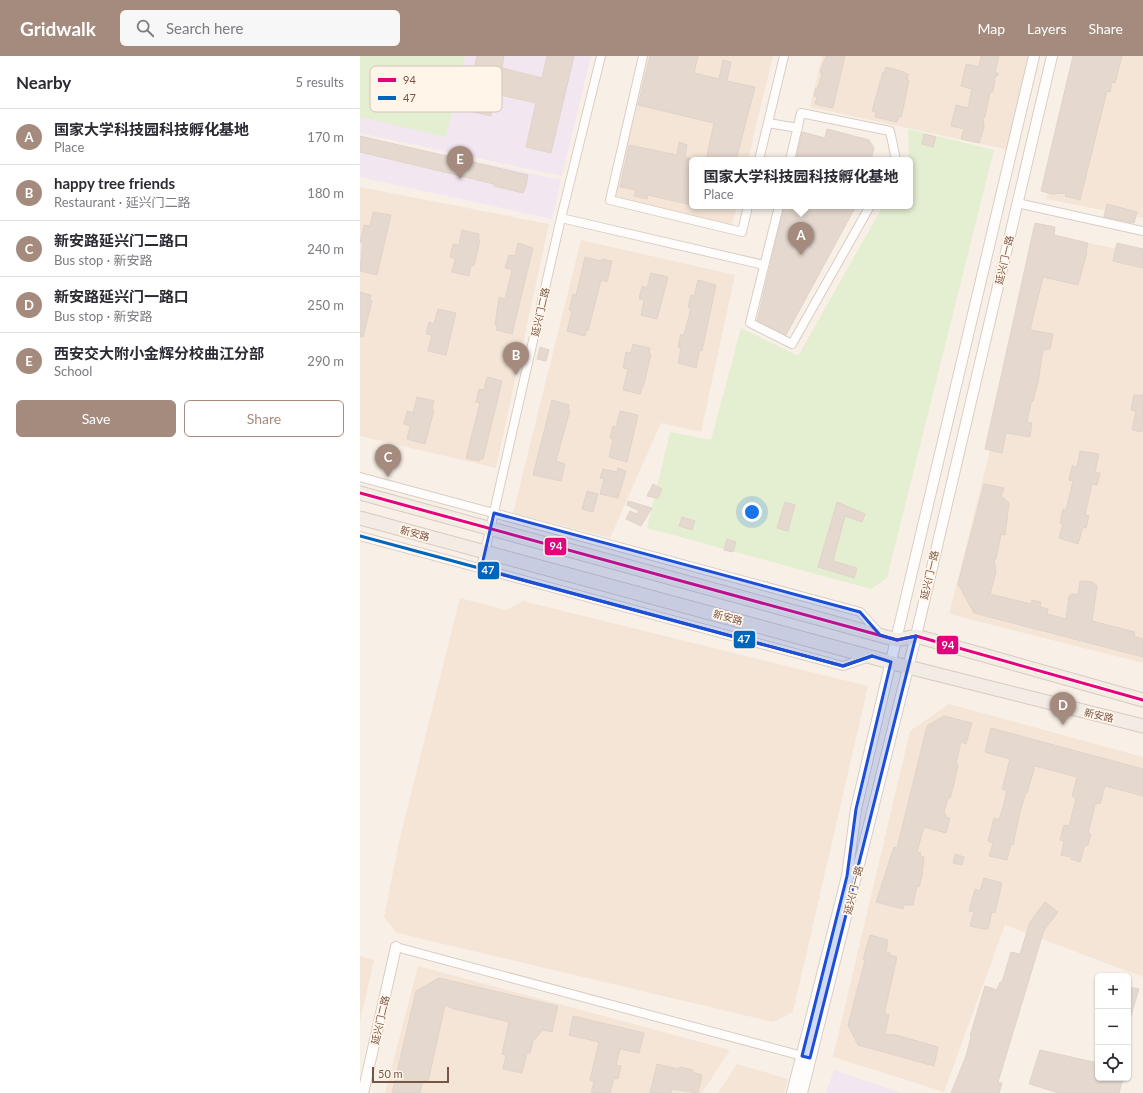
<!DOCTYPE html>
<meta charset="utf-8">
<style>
:root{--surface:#fff;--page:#f7f7f7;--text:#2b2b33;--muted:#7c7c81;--line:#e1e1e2;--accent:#a48b7e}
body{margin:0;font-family:Lato,"Noto Sans SC",sans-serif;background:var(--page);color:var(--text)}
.controls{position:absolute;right:12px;bottom:12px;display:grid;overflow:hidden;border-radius:6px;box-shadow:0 1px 3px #0004}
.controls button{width:36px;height:36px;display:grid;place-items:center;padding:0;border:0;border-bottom:1px solid var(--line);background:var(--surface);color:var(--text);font:20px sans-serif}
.scale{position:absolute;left:12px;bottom:10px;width:77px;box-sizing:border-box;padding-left:4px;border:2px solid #775546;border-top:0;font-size:11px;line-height:14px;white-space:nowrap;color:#775546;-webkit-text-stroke:3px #fff5e9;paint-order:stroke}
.you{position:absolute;left:392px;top:456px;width:14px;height:14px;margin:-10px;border:3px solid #fff;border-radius:50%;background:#1a73e8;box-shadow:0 0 0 6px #1a73e833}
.badge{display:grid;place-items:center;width:26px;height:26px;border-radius:50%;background:var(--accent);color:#fff;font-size:13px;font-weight:700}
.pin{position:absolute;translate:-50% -33px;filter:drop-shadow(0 1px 2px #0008)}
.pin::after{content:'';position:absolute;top:21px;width:14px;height:12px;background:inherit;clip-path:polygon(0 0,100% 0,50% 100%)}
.popup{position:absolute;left:329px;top:101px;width:224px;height:52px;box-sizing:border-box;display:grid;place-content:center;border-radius:6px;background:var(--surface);filter:drop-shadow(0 1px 3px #0005);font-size:13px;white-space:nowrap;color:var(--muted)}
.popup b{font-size:15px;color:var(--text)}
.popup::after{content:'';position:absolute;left:50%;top:100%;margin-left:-8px;border:8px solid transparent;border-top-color:var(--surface)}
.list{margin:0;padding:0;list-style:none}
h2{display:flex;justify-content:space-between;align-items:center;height:52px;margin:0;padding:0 16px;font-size:17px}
h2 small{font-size:13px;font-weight:400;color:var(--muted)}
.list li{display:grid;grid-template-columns:26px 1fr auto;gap:12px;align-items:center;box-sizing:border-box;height:56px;padding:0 16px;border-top:1px solid var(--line)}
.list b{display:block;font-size:15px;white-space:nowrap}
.list p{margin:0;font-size:13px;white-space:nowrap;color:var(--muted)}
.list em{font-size:13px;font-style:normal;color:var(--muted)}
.actions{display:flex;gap:8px;padding:12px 16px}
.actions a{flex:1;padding:9px 0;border:1px solid var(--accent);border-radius:6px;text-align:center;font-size:14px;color:var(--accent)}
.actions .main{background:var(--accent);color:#fff}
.icon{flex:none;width:22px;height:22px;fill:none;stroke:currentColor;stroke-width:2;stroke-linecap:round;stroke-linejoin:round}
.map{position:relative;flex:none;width:783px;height:1037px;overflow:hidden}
header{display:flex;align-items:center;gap:24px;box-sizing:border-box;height:56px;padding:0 20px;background:var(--accent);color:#fff}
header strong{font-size:19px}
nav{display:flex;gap:22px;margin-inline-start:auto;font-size:14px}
.search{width:280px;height:36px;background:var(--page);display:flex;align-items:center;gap:10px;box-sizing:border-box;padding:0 14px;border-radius:6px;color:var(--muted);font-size:15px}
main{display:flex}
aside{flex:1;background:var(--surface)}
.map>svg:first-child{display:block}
</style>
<header>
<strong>Gridwalk</strong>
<div class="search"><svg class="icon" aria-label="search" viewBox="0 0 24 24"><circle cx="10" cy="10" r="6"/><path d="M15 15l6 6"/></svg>Search here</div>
<nav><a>Map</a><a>Layers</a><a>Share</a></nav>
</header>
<main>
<aside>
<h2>Nearby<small>5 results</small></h2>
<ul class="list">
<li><span class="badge">A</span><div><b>国家大学科技园科技孵化基地</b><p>Place</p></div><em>170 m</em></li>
<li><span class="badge">B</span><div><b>happy tree friends</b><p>Restaurant · 延兴门二路</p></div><em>180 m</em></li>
<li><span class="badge">C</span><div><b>新安路延兴门二路口</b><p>Bus stop · 新安路</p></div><em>240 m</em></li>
<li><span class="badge">D</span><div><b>新安路延兴门一路口</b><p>Bus stop · 新安路</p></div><em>250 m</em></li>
<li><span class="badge">E</span><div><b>西安交大附小金辉分校曲江分部</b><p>School</p></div><em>290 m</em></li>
</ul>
<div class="actions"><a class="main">Save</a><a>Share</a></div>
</aside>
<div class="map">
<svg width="783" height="1037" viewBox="0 0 783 1037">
<rect width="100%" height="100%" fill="#f8f0e7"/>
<path fill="#f4e5d7" d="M287 0H413L388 104H332V150H377L372 170 253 142Z
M462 0H671L649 94 450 51Z
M721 0H783V162L686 143Z
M0 131 189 168 136 412 0 380Z
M684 178 783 198V607L589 558Z
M221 184 375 219 341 376 301 367 250 482 153 457Z
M100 542 146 554 163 545 508 630 433 956 413 966 37 877 24 861 39 786Z
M589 648 783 701V921L645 869 584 1036 473 1001 550 675Z
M0 900 14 904 0 966Z
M58 910 370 994 342 1037H25Z
M377 1008 428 1023 424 1037H358Z"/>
<path fill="#f2e6f1" d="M0 0H231L202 120 0 77Z
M0 80 201 124 192 163 0 121Z
M474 1014 541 1037H466Z"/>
<path fill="#e4eed1" d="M0 0H105L86 81 0 61Z
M548 73 634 94 527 522 511 533 287 472 310 376 351 384 381 272 438 300 523 150H550Z"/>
<path fill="#e4d8cf" stroke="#e1d3c9" d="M117 0H144L142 12 182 22 187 0H214L191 97 166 91 176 47 136 38 131 60 105 54Z
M290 0H338L334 17 359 23 363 4 371 6 367 25 395 31 376 104H346L354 67 278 49Z
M466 0H485L473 52 455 48 457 41 454 40 456 32H458L462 17 460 16Z
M621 0H639L635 16 639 18 635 22 633 36H630L625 61H623L624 72 619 87 601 83 604 73 591 70 596 49 608 52 612 33 601 30 606 8 619 11Z
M713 0H762L755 27 752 26 750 36 747 35 720 144 705 140 706 137 692 138 681 135Z
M526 11 544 16V17L548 18 547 24H549L544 49 541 61 539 60 537 66 515 61 516 56 512 55 523 16 524 17Z
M467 73 509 84 514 92 511 104H436L442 76 465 82Z
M564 78 576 81 573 91 562 88Z
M0 80 168 119 166 130 163 137 134 130V128L0 96Z
M319 86 327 89 325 101 332 103V149L288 139 287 143 274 140 276 134 260 131 269 89 317 99Z
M747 148 777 156 774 167 744 161Z
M424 150H496L426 279 397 265Z
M13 156 31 159 17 219 0 215 3 187 0 186 4 169 10 170Z
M675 167 695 171 694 179 728 187 726 196H727L718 229 683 221 670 274 693 278 690 293 683 294 678 326 673 345 671 347 667 366 672 367 670 381 646 377 642 397 625 393Z
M102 174 119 178 118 184H120L114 210 111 209 109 220 92 216 95 203 90 201 93 188 99 189Z
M158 187 173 192 152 278 136 274 137 269H135L139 241 145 243 152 214 145 212 149 199 155 200Z
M757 187 783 193V212L753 205Z
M225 201 241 205 242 203 252 205 247 226 241 224 228 275 226 274 225 280 207 275 212 255 209 254 213 238 216 239Z
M291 217 308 221 297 263 281 259 284 244 279 243 282 230 287 232Z
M338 224 356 229 342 295 340 294 336 312 318 307 321 292 318 291 321 278 324 279 331 252H328L331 239 334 240Z
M0 236 11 239 10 244 12 245 3 281H0Z
M78 253 96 257 86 299 68 295 72 279 66 278 69 266 74 268Z
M273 288 290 292 289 298H291L285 324 280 338 263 334 268 313 263 312 266 296 271 297Z
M180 291 189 294 186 305 177 303Z
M127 321 142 325 123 403H120L119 405 106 402 120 347 116 346 119 333 124 334Z
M774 339H783L782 376 772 374 776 355 771 354Z
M57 341 74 345 72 353 74 354 65 388 47 383 50 370 44 368 47 355 53 357Z
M192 344 209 349 208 354H210L196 405 205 408 201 425 173 419Z
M260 355 278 359 267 406 249 401 253 383 250 382 253 370 256 371Z
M720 395 739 398 735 416 740 417 737 429 732 428 725 459 729 460 726 472 723 471 718 488 699 482 703 468 700 467 703 453 706 454 713 425 709 424 712 410 717 411Z
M258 412 266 415 258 442 240 438 244 423 240 422 243 413 257 416Z
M293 428 302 433 298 442 287 440Z
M624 428 644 432 641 440 649 447 645 479 641 478 636 503H634L636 516 630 538 671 548 672 544 681 546 680 551 688 553 687 558 706 563 709 540 713 538 718 539 720 525 733 526 737 530 732 565 775 576 774 580 783 583V601L614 557 598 528Z
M227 435 238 438 233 456 222 453Z
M268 445 292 452 281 470 266 463 270 455 277 458 279 455 267 449Z
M425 446 435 449 428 475 417 472Z
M477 446 505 458 502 466 485 460 473 505 497 512 494 522 458 511Z
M322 461 335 465 332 474 319 470Z
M367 483 376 486 373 496 364 494Z
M584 660 612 667 606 688 601 686 596 708H598L594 728 590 742H588L584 756 586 758 585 761 590 762 586 777 564 771 557 796 561 797 560 800 564 801 562 820 559 831 557 830 553 849H544L543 853 516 846 534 791 537 792 567 670Z
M631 672 783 713V740L745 730 740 748 737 747 735 749 728 778H731L728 789H726L724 792 720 806 711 803V801L701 799 704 785 700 784 704 769 709 770 716 742 712 740 717 721 675 710 667 737 666 736 661 752 653 789 651 788 647 804 629 800 633 787 628 785 634 762 639 764 643 751 647 735 642 733 650 703 625 696Z
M595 798 604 801 602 809 593 807Z
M624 822 642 827 635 857 632 856 628 873H623L610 870 614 856 609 855 615 833 620 835Z
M685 846 698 856 684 874 638 1026 642 1027 639 1037H591L606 1000 611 981 610 980 625 930 637 934 640 926H642L651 896 660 898 670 866Z
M510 879 528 884 526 896 530 897 529 899 537 901 525 954V958L529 959 525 978 536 979 578 991 574 1010 498 989 488 969 505 904 503 903Z
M79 922 198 950 192 976 183 974 173 985 170 997H167L162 1017 143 1013 146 999 142 998 149 966 94 953 85 949 68 1026 63 1024 60 1037H32L56 935Z
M770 931 779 933 770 963H768V938Z
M213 960 284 977 279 997 260 993 256 1009 261 1010 258 1023 254 1022 250 1037H231L234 1025 230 1024 239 986 209 979Z
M680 994 738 1007V1022H763L759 1037H699L669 1028Z
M297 1008 319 1013 320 1011 333 1014V1016L342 1019 338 1037 312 1033 311 1037H290Z"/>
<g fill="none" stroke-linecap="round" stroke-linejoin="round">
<defs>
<path id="minor" d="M283 0 250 144 382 176 388 150
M408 67 438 72
M399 104 424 0
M430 104 441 57 530 75 536 104
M657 147 783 175
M419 150 390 267 432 288 510 150
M201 162 404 209
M0 421 500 556 520 578
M0 480 483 610 509 601
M121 513 201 162 241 0
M36 891 446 1001"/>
<path id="tertiary" d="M3 1037 36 891
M432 1037 487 820 496 753 674 0
M442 1037 556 580 692 0"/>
<path id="primary" d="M0 437 537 584 556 580 783 644
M0 462 548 611 783 670"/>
</defs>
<use href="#minor" stroke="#d9cdc5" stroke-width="10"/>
<use href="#tertiary" stroke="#d9cdc5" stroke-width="12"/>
<use href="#primary" stroke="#d7cac3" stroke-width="15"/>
<use href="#minor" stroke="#fefdfb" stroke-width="8"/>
<use href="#tertiary" stroke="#fefdfb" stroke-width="10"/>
<use href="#primary" stroke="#f2ece4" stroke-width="13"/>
<defs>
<path id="bus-1" d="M0 437 537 584 556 580 783 644"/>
<path id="bus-2" d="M0 480 483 610 512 600"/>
</defs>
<use href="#bus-1" stroke="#fff5e9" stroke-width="6"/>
<use href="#bus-2" stroke="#fff5e9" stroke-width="6"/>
<use href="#bus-1" stroke="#e5007d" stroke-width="3"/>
<use href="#bus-2" stroke="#0065bd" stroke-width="3"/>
</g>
<path fill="#1d4ed8" fill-opacity="0.2" stroke="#1d4ed8" stroke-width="3" stroke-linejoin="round" d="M134 457 500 556 520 579 537 584 556 580 450 1002 442 1000 487 820 496 753 531 606 512 600 483 610 121 513Z"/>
<g text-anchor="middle" stroke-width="3.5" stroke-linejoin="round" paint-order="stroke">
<g font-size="10" fill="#775546" stroke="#fff5e9">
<text transform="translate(644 204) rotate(-77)" y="4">延兴门一路</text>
<text transform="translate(180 256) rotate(-77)" y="4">延兴门二路</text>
<text transform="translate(55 477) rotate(15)" y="4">新安路</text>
<text transform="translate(569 519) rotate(-77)" y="4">延兴门一路</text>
<text transform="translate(368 561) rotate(15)" y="4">新安路</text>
<text transform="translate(739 659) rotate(13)" y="4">新安路</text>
<text transform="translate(493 834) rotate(-76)" y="4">延兴门一路</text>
<text transform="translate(20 964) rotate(-77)" y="4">延兴门二路</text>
</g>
</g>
<rect x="10" y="10" width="132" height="46" rx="6" fill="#fff5e9" stroke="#d6c5b8" stroke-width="1"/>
<rect x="18" y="22" width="18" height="4" fill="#e5007d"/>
<rect x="18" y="40" width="18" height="4" fill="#0065bd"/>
<g font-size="11" fill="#775546">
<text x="43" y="28">94</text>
<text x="43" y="46">47</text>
</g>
<g stroke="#fff5e9" stroke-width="1.5">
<rect x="184" y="481" width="23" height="19" rx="4" fill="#e5007d"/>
<rect x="117" y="505" width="23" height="19" rx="4" fill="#0065bd"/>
<rect x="373" y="574" width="23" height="19" rx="4" fill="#0065bd"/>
<rect x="576" y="579" width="23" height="20" rx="4" fill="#e5007d"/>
</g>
<g font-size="11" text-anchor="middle" font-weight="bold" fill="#fff">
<text x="196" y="494">94</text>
<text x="128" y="518">47</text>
<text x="384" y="587">47</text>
<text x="588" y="593">94</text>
</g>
</svg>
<div class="controls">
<button>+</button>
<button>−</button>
<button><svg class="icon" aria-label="locate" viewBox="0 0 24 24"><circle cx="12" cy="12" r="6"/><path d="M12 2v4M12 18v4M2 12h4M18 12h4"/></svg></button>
</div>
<div class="scale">50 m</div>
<div class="you"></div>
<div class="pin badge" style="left:441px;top:199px">A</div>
<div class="popup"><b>国家大学科技园科技孵化基地</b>Place</div>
<div class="pin badge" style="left:156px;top:319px">B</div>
<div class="pin badge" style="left:28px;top:421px">C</div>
<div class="pin badge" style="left:703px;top:669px">D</div>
<div class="pin badge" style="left:100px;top:123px">E</div>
</div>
</main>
